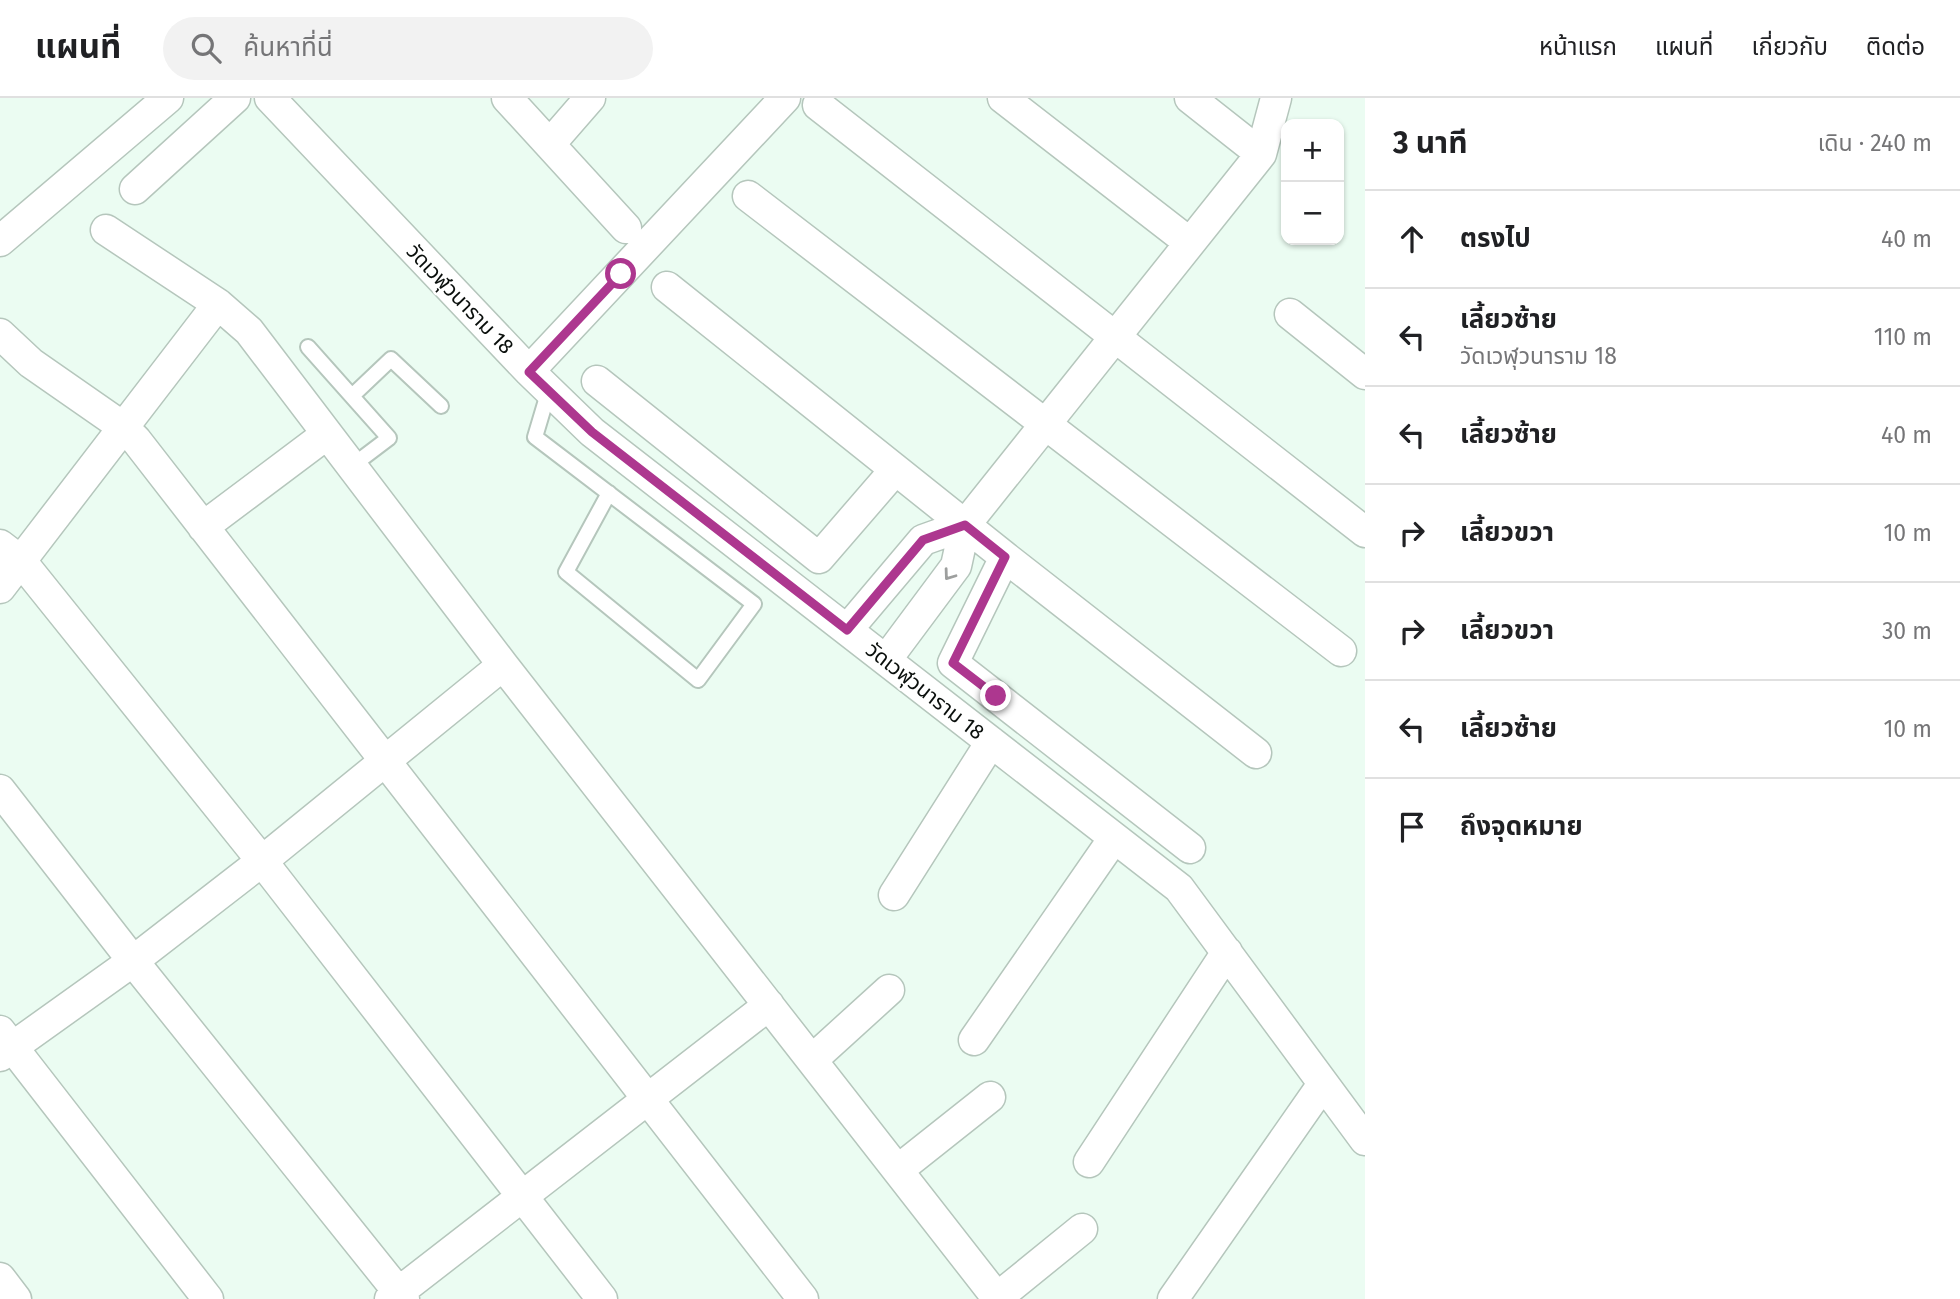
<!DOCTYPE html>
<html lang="th">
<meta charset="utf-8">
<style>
:root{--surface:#fff;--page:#f2f2f2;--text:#202124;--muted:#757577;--line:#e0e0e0}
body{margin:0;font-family:"Fira Sans","Noto Sans Thai",sans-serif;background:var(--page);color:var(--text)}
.controls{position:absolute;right:21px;top:21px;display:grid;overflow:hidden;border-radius:14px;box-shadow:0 2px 5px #0004}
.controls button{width:63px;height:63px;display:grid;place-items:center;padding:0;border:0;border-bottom:2px solid var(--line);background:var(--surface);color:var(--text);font:35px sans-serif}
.stop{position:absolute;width:21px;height:21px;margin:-16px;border:5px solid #ad378f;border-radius:50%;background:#fff}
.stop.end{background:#ad378f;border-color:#fff;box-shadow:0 2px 7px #0008}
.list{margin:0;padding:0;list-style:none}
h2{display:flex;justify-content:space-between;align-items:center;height:91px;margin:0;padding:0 28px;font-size:30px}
h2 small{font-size:23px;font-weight:400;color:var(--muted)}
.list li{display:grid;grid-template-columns:46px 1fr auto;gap:21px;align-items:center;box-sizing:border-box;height:98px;padding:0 28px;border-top:2px solid var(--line)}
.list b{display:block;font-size:26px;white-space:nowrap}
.list p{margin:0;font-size:23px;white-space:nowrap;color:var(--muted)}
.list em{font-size:23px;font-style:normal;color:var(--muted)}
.icon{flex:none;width:38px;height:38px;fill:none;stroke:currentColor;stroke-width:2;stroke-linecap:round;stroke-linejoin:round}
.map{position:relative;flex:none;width:1365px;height:1201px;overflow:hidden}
header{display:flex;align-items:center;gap:42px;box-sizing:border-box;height:98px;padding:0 35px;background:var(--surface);border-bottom:2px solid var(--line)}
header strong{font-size:33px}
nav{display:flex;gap:38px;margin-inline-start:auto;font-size:24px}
.search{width:490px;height:63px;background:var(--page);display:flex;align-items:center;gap:18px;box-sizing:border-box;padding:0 24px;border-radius:38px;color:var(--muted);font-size:26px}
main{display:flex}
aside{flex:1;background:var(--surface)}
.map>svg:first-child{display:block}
</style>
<header>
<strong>แผนที่</strong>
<div class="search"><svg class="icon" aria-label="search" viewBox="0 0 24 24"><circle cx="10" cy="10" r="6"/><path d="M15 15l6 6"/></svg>ค้นหาที่นี่</div>
<nav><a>หน้าแรก</a><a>แผนที่</a><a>เกี่ยวกับ</a><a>ติดต่อ</a></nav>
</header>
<main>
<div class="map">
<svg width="1365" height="1201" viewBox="0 0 1365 1201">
<rect width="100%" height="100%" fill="#ebfcf2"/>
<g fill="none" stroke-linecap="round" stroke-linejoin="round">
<defs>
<path id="lane" d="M308 249 389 340 352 368
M549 292 535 339 754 506 698 582 566 474 609 395
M352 298 391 261 441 308"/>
<path id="street" d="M270 0 529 273 592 334 1179 790 1365 1042
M507 0 626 130
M1003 0 1190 145
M1190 0 1261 56
M818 7 1365 434
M550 46 590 0
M135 91 235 0
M748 98 1341 553
M106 132 218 206 249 233 503 567 998 1201
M0 143 168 0
M667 189 1005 459 1256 655
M1290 216 1365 276
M0 236 31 265 123 329 136 342 803 1201
M529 273 785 0
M597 283 819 460 895 372
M965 427 1261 56 1276 0
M203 429 327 336
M0 447 21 463 262 763 602 1201
M1005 459 953 565 1190 750
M0 490 218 206
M847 532 923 442 965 427 956 468 886 562
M0 692 133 863 404 1201
M894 797 991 644
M0 933 208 1201
M974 942 1114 740
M0 958 133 863 262 763 503 567
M812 962 889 892
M1089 1064 1227 854
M898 1072 990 999
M0 1180 16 1201
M997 1200 1082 1131
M390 1201 769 907
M1173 1201 1323 986"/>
</defs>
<use href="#lane" stroke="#b5c6bc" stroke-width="18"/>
<use href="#street" stroke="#b5c6bc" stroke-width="33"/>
<use href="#lane" stroke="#fff" stroke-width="14"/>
<use href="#street" stroke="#fff" stroke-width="30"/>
</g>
<defs><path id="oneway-chevron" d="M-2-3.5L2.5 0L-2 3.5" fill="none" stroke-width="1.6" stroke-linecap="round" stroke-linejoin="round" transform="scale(1.75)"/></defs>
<use stroke="#9d9f9e" href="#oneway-chevron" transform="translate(949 477) rotate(126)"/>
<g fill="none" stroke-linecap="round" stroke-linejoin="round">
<path stroke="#ad378f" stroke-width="9" d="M621 176 529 274 592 334 847 532 923 442 965 427 1005 459 953 565 996 598"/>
</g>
<g text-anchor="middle" stroke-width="5" stroke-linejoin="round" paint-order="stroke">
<g font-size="21" fill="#0a0f0c" stroke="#fff">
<text transform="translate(460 201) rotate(46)" y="7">วัดเวฬุวนาราม 18</text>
<text transform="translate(925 593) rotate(38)" y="7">วัดเวฬุวนาราม 18</text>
</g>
</g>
</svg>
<div class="controls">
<button>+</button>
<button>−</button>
</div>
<div class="stop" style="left:621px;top:176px"></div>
<div class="stop end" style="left:996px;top:598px"></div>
</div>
<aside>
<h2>3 นาที<small>เดิน · 240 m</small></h2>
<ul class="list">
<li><svg class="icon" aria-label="ahead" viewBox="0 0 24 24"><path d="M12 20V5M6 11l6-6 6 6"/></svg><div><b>ตรงไป</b></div><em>40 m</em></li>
<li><svg class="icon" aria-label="left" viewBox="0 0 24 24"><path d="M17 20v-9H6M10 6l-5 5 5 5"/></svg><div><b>เลี้ยวซ้าย</b><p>วัดเวฬุวนาราม 18</p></div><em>110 m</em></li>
<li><svg class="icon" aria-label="left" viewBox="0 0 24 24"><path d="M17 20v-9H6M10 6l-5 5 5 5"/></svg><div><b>เลี้ยวซ้าย</b></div><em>40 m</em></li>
<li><svg class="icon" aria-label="right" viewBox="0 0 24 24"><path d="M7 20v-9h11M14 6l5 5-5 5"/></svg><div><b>เลี้ยวขวา</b></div><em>10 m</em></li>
<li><svg class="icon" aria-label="right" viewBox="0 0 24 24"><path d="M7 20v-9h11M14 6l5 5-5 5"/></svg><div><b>เลี้ยวขวา</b></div><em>30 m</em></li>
<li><svg class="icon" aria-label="left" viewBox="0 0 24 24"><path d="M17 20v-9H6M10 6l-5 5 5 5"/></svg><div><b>เลี้ยวซ้าย</b></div><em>10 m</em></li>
<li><svg class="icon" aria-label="arrive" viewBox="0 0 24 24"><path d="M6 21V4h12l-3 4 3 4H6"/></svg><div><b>ถึงจุดหมาย</b></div></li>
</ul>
</aside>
</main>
